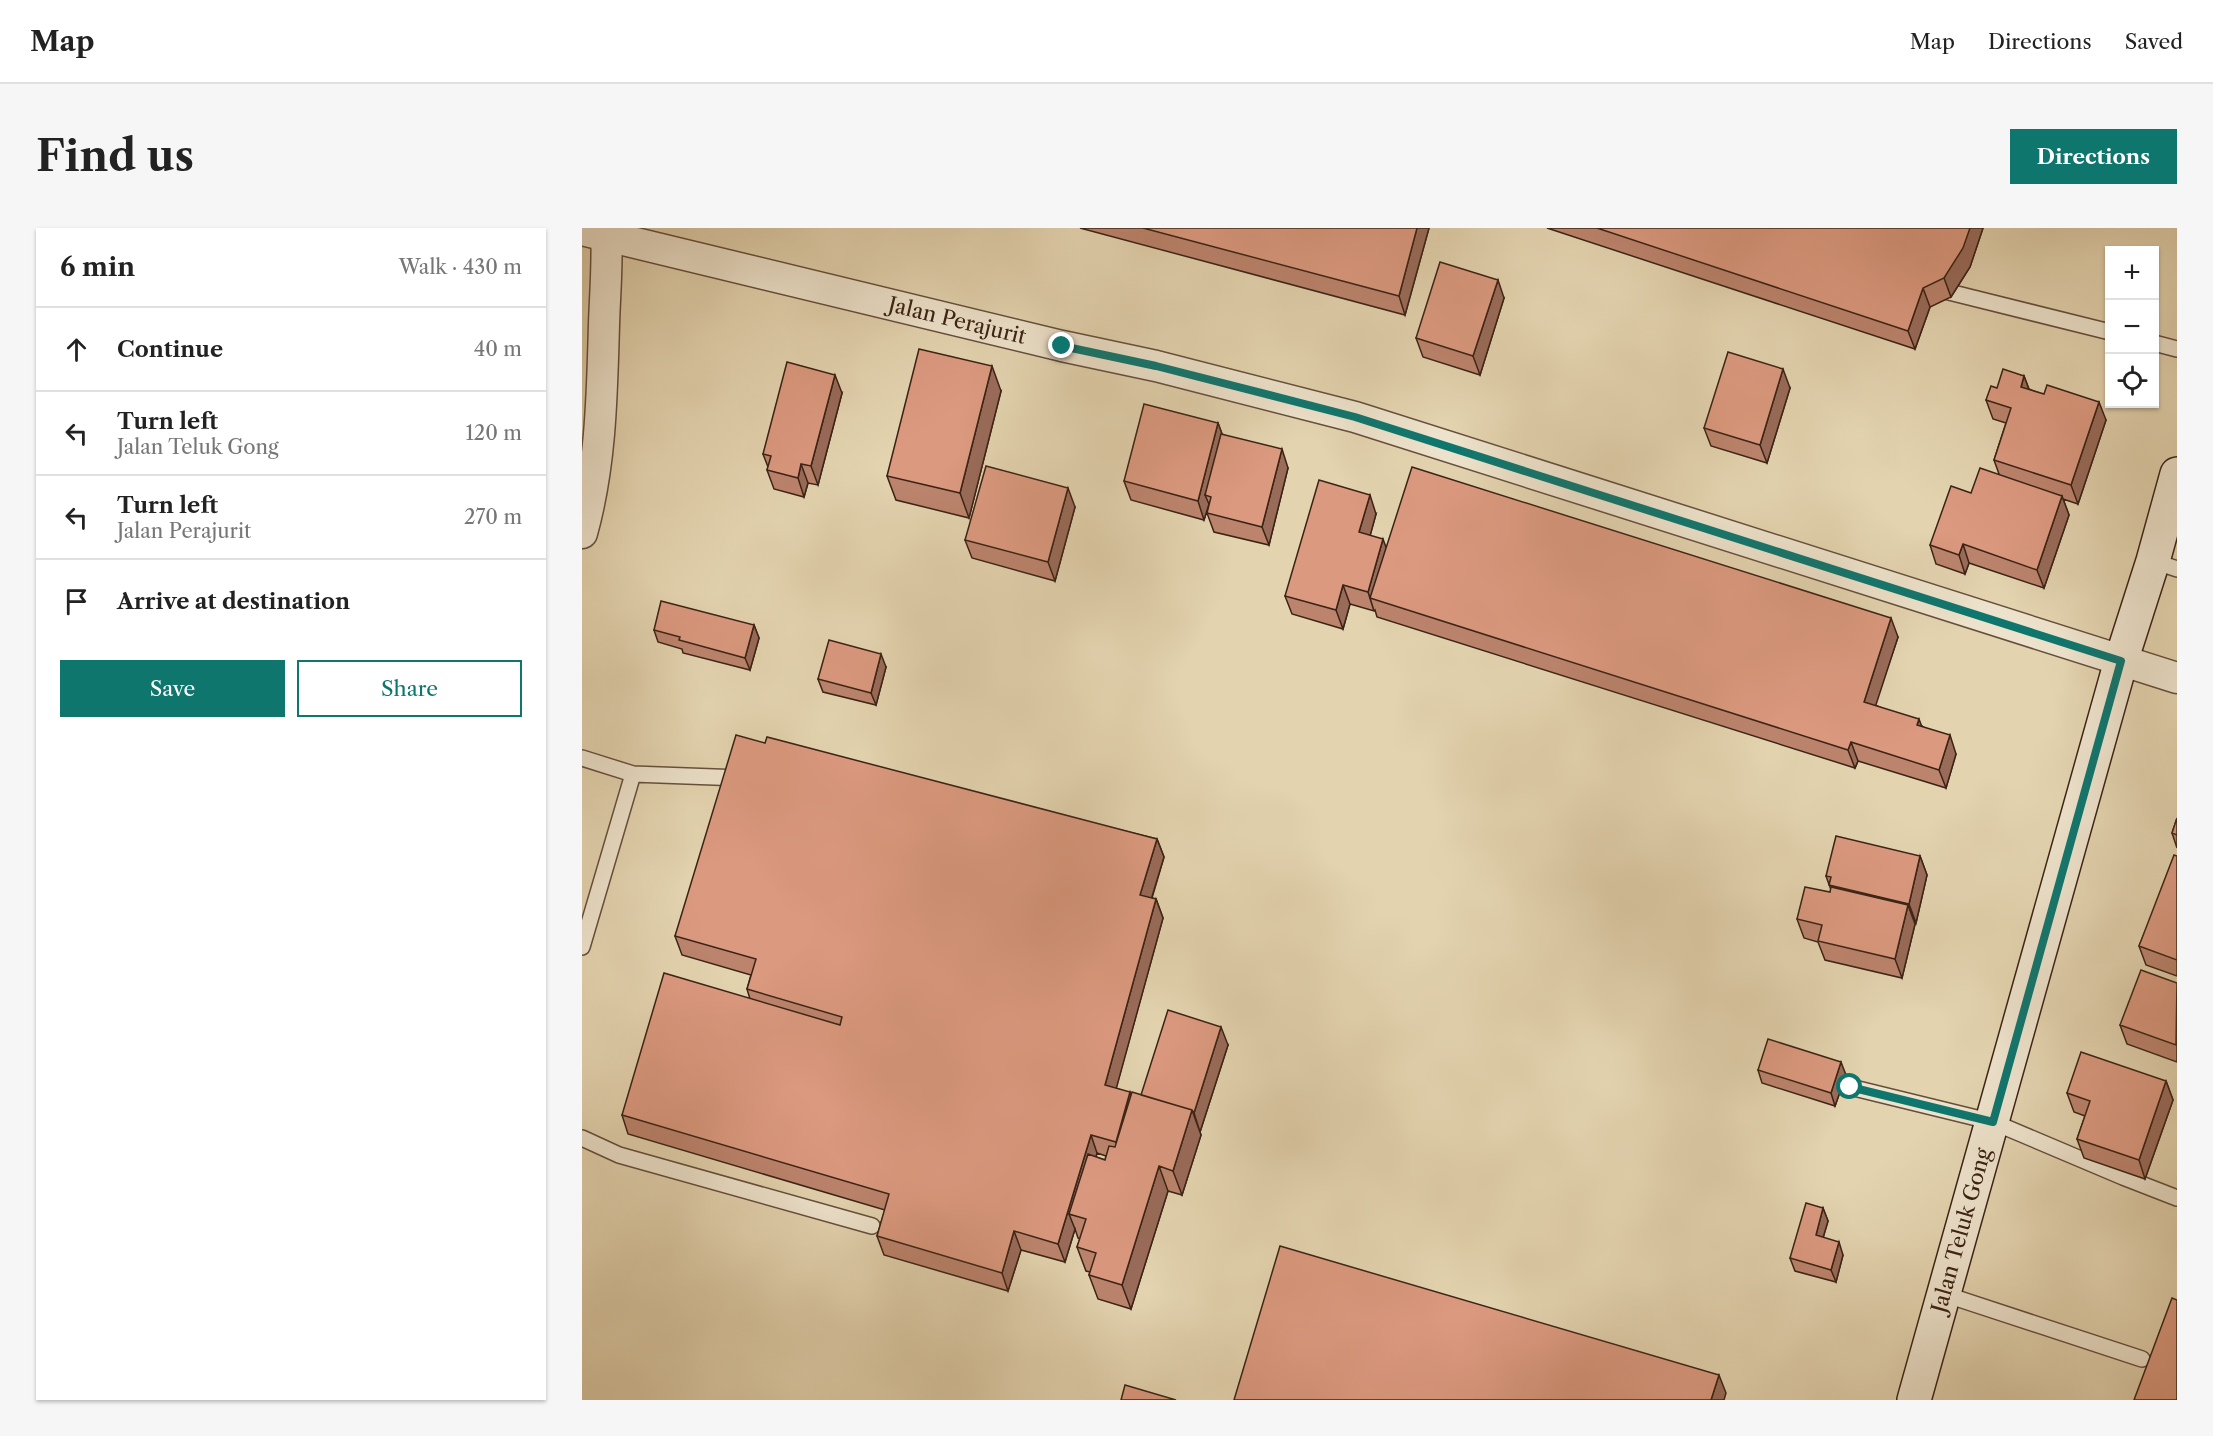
<!DOCTYPE html>
<meta charset="utf-8">
<style>
:root{--surface:#fff;--page:#f6f6f6;--text:#222;--muted:#767676;--line:#e0e0e0;--accent:#0f766e}
body{margin:0;font-family:"Libre Caslon Text",serif;background:var(--page);color:var(--text)}
.controls{position:absolute;right:18px;top:18px;display:grid;overflow:hidden;border-radius:0px;box-shadow:0 2px 4px #0004}
.controls button{width:54px;height:54px;display:grid;place-items:center;padding:0;border:0;border-bottom:2px solid var(--line);background:var(--surface);color:var(--text);font:30px sans-serif}
.stop{position:absolute;width:18px;height:18px;margin:-14px;border:4px solid #0f766e;border-radius:50%;background:#fff}
.stop.end{background:#0f766e;border-color:#fff;box-shadow:0 2px 6px #0008}
.list{margin:0;padding:0;list-style:none}
h2{display:flex;justify-content:space-between;align-items:center;height:78px;margin:0;padding:0 24px;font-size:26px}
h2 small{font-size:20px;font-weight:400;color:var(--muted)}
.list li{display:grid;grid-template-columns:39px 1fr auto;gap:18px;align-items:center;box-sizing:border-box;height:84px;padding:0 24px;border-top:2px solid var(--line)}
.list b{display:block;font-size:22px;white-space:nowrap}
.list p{margin:0;font-size:20px;white-space:nowrap;color:var(--muted)}
.list em{font-size:20px;font-style:normal;color:var(--muted)}
.actions{display:flex;gap:12px;padding:18px 24px}
.actions a{flex:1;padding:14px 0;border:2px solid var(--accent);border-radius:0px;text-align:center;font-size:21px;color:var(--accent)}
.actions .main{background:var(--accent);color:#fff}
.icon{flex:none;width:33px;height:33px;fill:none;stroke:currentColor;stroke-width:2;stroke-linecap:round;stroke-linejoin:round}
.map{position:relative;flex:none;width:1595px;height:1172px;overflow:hidden;border-radius:0px}
header{display:flex;align-items:center;gap:36px;box-sizing:border-box;height:84px;padding:0 30px;background:var(--surface);border-bottom:2px solid var(--line)}
header strong{font-size:28px}
nav{display:flex;gap:33px;margin-inline-start:auto;font-size:21px}
.intro{display:flex;align-items:center;justify-content:space-between;box-sizing:border-box;height:144px;padding:0 36px}
h1{margin:0;font-size:42px}
.button{padding:15px 27px;border-radius:0px;background:var(--accent);color:#fff;font-size:21px;font-weight:700}
main{display:flex;gap:36px;padding:0 36px}
aside{flex:1;background:var(--surface);border-radius:0px;box-shadow:0 2px 4px #0004}
.map>svg:first-child{display:block}
</style>
<header>
<strong>Map</strong>
<nav><a>Map</a><a>Directions</a><a>Saved</a></nav>
</header>
<div class="intro"><h1>Find us</h1><a class="button">Directions</a></div>
<main>
<aside>
<h2>6 min<small>Walk · 430 m</small></h2>
<ul class="list">
<li><svg class="icon" aria-label="ahead" viewBox="0 0 24 24"><path d="M12 20V5M6 11l6-6 6 6"/></svg><div><b>Continue</b></div><em>40 m</em></li>
<li><svg class="icon" aria-label="left" viewBox="0 0 24 24"><path d="M17 20v-9H6M10 6l-5 5 5 5"/></svg><div><b>Turn left</b><p>Jalan Teluk Gong</p></div><em>120 m</em></li>
<li><svg class="icon" aria-label="left" viewBox="0 0 24 24"><path d="M17 20v-9H6M10 6l-5 5 5 5"/></svg><div><b>Turn left</b><p>Jalan Perajurit</p></div><em>270 m</em></li>
<li><svg class="icon" aria-label="arrive" viewBox="0 0 24 24"><path d="M6 21V4h12l-3 4 3 4H6"/></svg><div><b>Arrive at destination</b></div></li>
</ul>
<div class="actions"><a class="main">Save</a><a>Share</a></div>
</aside>
<div class="map">
<svg width="1595" height="1172" viewBox="0 0 1595 1172">
<rect width="100%" height="100%" fill="#e3d3af"/>
<filter id="stains"><feTurbulence type="fractalNoise" baseFrequency=".00333" numOctaves="4"/><feColorMatrix values="0 0 0 0 .2 0 0 0 0 .09 0 0 0 0 .02 0 0 0 .5 -.17"/></filter>
<radialGradient id="worn" r=".72"><stop offset=".6" stop-color="#630" stop-opacity="0"/><stop offset="1" stop-color="#630" stop-opacity=".3"/></radialGradient>
<g fill="none" stroke-linecap="round" stroke-linejoin="round">
<defs>
<path id="lane" d="M1363 63 1528 104
M1572 115 1595 121
M1571 333 1595 341
M0 530 51 546 159 550
M0 719 51 546
M1268 859 1411 894 1541 949 1595 970
M0 910 37 927 290 998
M1362 1066 1560 1131"/>
<g id="street">
<path id="s1" d="M0 2 480 118 574 138 773 189 1595 450"/>
<path d="M0 305C19 237 20 167 22 96 23 64 26 32 24 0"/>
</g>
<g id="secondary">
<path id="s2" d="M1332 1172 1539 433 1571 333 1595 246"/>
</g>
</defs>
<use href="#lane" stroke="#654f3c" stroke-width="18"/>
<use href="#street" stroke="#654f3c" stroke-width="33"/>
<use href="#secondary" stroke="#3b2315" stroke-width="36"/>
<use href="#lane" stroke="#ede2cb" stroke-width="15"/>
<use href="#street" stroke="#ede2cb" stroke-width="30"/>
<use href="#secondary" stroke="#ede2cb" stroke-width="33"/>
</g>
<path fill="#bc846d" stroke="#3b2315" stroke-width="1.5" fill-rule="evenodd" d="M498 0H847L823 87Z
M965 0H1401L1388 39 1369 69 1348 79 1333 121Z
M922 70 898 147 841 129 834 110Z
M1442 148 1447 161 1524 192 1496 276 1481 271 1487 287 1462 360 1387 335 1383 346 1354 336 1348 317 1389 265 1417 246 1412 232 1424 195 1411 191 1404 172 1415 160Z
M1208 160 1185 235 1129 218 1122 200Z
M419 163 387 290 314 272 305 248Z
M260 165 236 257 226 255 222 269 192 261 185 242 186 239 181 226Z
M636 195 640 206 706 240 687 317 632 304 625 285 627 276 622 292 549 272 542 253Z
M493 279 473 353 390 330 383 312Z
M794 286 788 307 804 320 1316 409 1293 477 1340 498 1374 526 1364 560 1276 533 1273 540 795 389 793 382 792 383 768 376 761 401 710 386 703 368Z
M172 397 177 410 168 442 101 425 100 421 76 414 72 402Z
M304 439 294 477 241 464 236 451Z
M183 515 575 611 582 629 570 670 574 671 581 690 534 860 549 867H559L646 817 618 904 619 907 600 967 586 963 549 1081 516 1071 507 1047 508 1044 504 1043 495 1019 498 1011 496 1010 493 1001 483 1034 439 1022 426 1063 302 1027 295 1008 303 982 46 906 40 887 168 771 165 761 169 747 100 727 93 708ZM515 925 524 928 523 932 514 929Z
M1595 590V620L1590 605Z
M1338 628 1345 647 1334 695 1332 694 1333 696 1320 750 1243 732 1236 714 1222 710 1215 691 1248 664 1249 662 1244 648Z
M1595 628V748L1564 737 1557 718Z
M1595 755V834L1545 816 1538 797Z
M1176 842 1264 847 1253 878 1180 855Z
M1584 853 1591 872 1563 951 1502 930 1495 911 1503 888 1492 884 1485 865Z
M1241 980 1246 993 1241 1010 1261 1027 1254 1054 1213 1043 1208 1030Z"/>
<path fill="#996b59" stroke="#3b2315" stroke-width="1.5" d="M835 0H847L823 87 817 68Z
M1388 0H1401L1388 39 1369 69 1362 50Z
M916 52 922 70 898 147 891 128Z
M1341 60 1348 79 1333 121 1326 103Z
M410 138 419 163 387 290 378 265Z
M1201 141 1208 160 1185 235 1178 217Z
M253 147 260 165 236 257 229 238Z
M1442 148 1449 167 1439 159Z
M1517 174 1524 192 1496 276 1489 257Z
M636 195 643 214 623 267 627 276 622 292 616 273Z
M700 221 706 240 687 317 680 299Z
M219 236 226 255 222 269 216 250Z
M486 260 493 279 473 353 466 334Z
M788 267 794 286 784 323 777 304Z
M1480 268 1487 287 1462 360 1455 342Z
M801 311 808 330 788 370 792 383 786 364Z
M1381 316 1387 335 1383 346 1377 327Z
M761 357 768 376 761 401 754 382Z
M1309 390 1316 409 1289 492 1282 474Z
M172 397 177 410 168 442 163 430Z
M299 426 304 439 294 477 289 465Z
M1337 491 1344 510 1335 497Z
M1368 507 1374 526 1364 560 1357 542Z
M1269 514 1276 533 1273 540 1266 522Z
M575 611 582 629 565 685 558 667Z
M1338 628 1345 647 1334 695 1327 676Z
M574 671 581 690 530 876 523 857Z
M1326 677 1333 696 1320 750 1313 731Z
M639 799 646 817 618 904 612 885Z
M1259 834 1264 847 1253 878 1249 865Z
M1584 853 1591 872 1563 951 1557 932Z
M548 864 555 883 540 933 534 914Z
M610 882 619 907 600 967 591 943Z
M509 907 515 925 496 988 487 986 493 1001 483 1034 476 1016Z
M577 938 586 963 549 1081 540 1057Z
M1241 980 1246 993 1238 1020 1234 1007Z
M432 1003 439 1022 426 1063 420 1045Z
M1257 1014 1261 1027 1254 1054 1249 1042Z
M1137 1147 1144 1165 1142 1172H1129Z"/>
<path fill="#db997f" stroke="#3b2315" stroke-width="1.5" d="M561 0H835L817 68Z
M1015 0H1388L1381 20 1362 50 1341 60 1326 103Z
M858 34 916 52 891 128 834 110Z
M337 121 410 138 378 265 305 248Z
M1146 124 1201 141 1178 217 1122 200Z
M205 134 253 147 229 238 219 236 216 250 185 242 189 228 181 226Z
M1421 141 1442 148 1439 159 1462 166 1465 157 1517 174 1489 257 1412 232 1429 180 1404 172 1409 158 1415 160Z
M562 176 636 195 616 273 542 253Z
M639 206 700 221 680 299 625 285 629 269 623 267Z
M404 238 486 260 466 334 383 312Z
M830 239 1309 390 1282 474 1337 491 1335 497 1368 507 1357 542 1269 514 1266 522 788 370Z
M1398 240 1480 268 1455 342 1381 316 1377 327 1348 317 1369 258 1389 265Z
M737 252 788 267 777 304 801 311 786 364 761 357 754 382 703 368Z
M79 373 172 397 163 430 97 412 98 409 72 402Z
M247 412 299 426 289 465 236 451Z
M154 507 183 515 185 509 575 611 558 667 574 671 523 857 548 864 534 914 509 907 476 1016 432 1003 420 1045 295 1008 307 966 40 887 82 745 258 797 260 789 165 761 174 731 93 708Z
M1595 590V607L1590 605Z
M1254 608 1338 628 1327 676 1247 657 1249 649 1244 648Z
M1592 627 1595 628V732L1557 718Z
M1223 659 1248 664 1249 659 1326 677 1313 731 1236 713 1240 697 1215 691Z
M1559 742 1595 755 1594 817 1538 797Z
M586 782 639 799 612 885 610 882 559 867Z
M1186 811 1259 834 1249 865 1176 842Z
M1499 824 1584 853 1557 932 1495 911 1508 873 1485 865Z
M550 864 610 882 591 943 577 938 540 1057 507 1047 514 1025 495 1019 504 991 487 986 506 926 523 932 527 918 533 919Z
M1224 975 1241 980 1234 1007 1257 1014 1249 1042 1208 1030Z
M698 1018 1137 1147 1129 1172H652Z
M1590 1070 1595 1072V1172H1552Z
M543 1157 594 1172H539Z"/>
<g fill="none" stroke-linecap="round" stroke-linejoin="round">
<path stroke="#0f766e" stroke-width="8" d="M480 118 574 138 773 189 1539 433 1411 894 1268 859"/>
</g>
<g text-anchor="middle" stroke-width="4.5" stroke-linejoin="round" paint-order="stroke">
<g font-size="21" fill="#3b2315" stroke="#ede2cb">
<text dy="7" stroke="none"><textPath href="#s1" startOffset="386">Jalan Perajurit</textPath></text>
<text dy="7" stroke="none"><textPath href="#s2" startOffset="176">Jalan Teluk Gong</textPath></text>
</g>
</g>
<rect width="100%" height="100%" filter="url(#stains)"/>
<rect width="100%" height="100%" fill="url(#worn)"/>
</svg>
<div class="controls">
<button>+</button>
<button>−</button>
<button><svg class="icon" aria-label="locate" viewBox="0 0 24 24"><circle cx="12" cy="12" r="6"/><path d="M12 2v4M12 18v4M2 12h4M18 12h4"/></svg></button>
</div>
<div class="stop" style="left:1268px;top:859px"></div>
<div class="stop end" style="left:480px;top:118px"></div>
</div>
</main>
